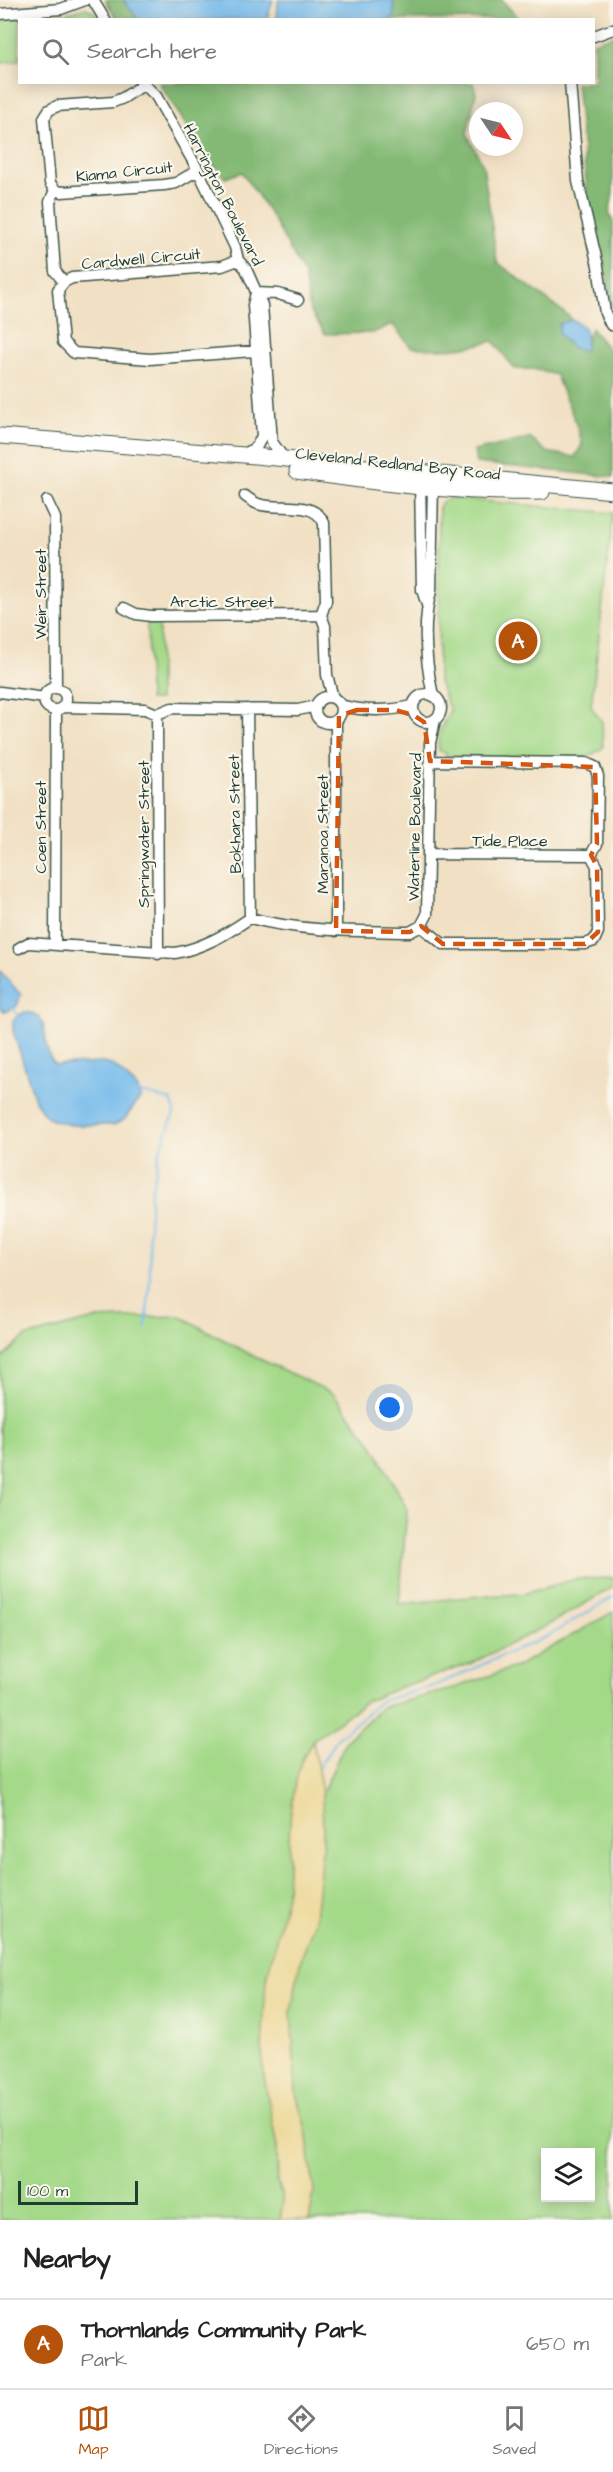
<!DOCTYPE html>
<style>
:root{--surface:#fff;--page:#f6f6f6;--text:#222;--muted:#767676;--line:#e0e0e0;--accent:#b45309}
body{margin:0;font-family:"Architects Daughter",sans-serif;background:var(--page);color:var(--text)}
.controls{position:absolute;right:18px;bottom:18px;display:grid;overflow:hidden;border-radius:0px;box-shadow:0 3px 15px #0003}
.controls button{width:54px;height:54px;display:grid;place-items:center;padding:0;border:0;border-bottom:2px solid var(--line);background:var(--surface);color:var(--text);font:30px sans-serif}
.compass{position:absolute;left:469px;top:102px;width:54px;height:54px;border-radius:50%;background:var(--surface);box-shadow:0 3px 15px #0003;rotate:125deg}
.scale{position:absolute;left:18px;bottom:15px;width:120px;box-sizing:border-box;padding-left:6px;border:3px solid #1f3d34;border-top:0;font-size:16px;line-height:21px;white-space:nowrap;color:#1f3d34;-webkit-text-stroke:4px #fbf7ec;paint-order:stroke}
.you{position:absolute;left:390px;top:1408px;width:21px;height:21px;margin:-15px;border:4px solid #fff;border-radius:50%;background:#1a73e8;box-shadow:0 0 0 9px #1a73e833}
.badge{display:grid;place-items:center;width:39px;height:39px;border-radius:50%;background:var(--accent);color:#fff;font-size:20px;font-weight:700}
.pin{position:absolute;translate:-50% -50%;border:3px solid #fff;box-shadow:0 2px 6px #0006}
.list{margin:0;padding:0;list-style:none}
h2{display:flex;justify-content:space-between;align-items:center;height:78px;margin:0;padding:0 24px;font-size:26px}
h2 small{font-size:20px;font-weight:400;color:var(--muted)}
.list li{display:grid;grid-template-columns:39px 1fr auto;gap:18px;align-items:center;box-sizing:border-box;height:90px;padding:0 24px;border-top:2px solid var(--line)}
.list b{display:block;font-size:22px;white-space:nowrap}
.list p{margin:0;font-size:20px;white-space:nowrap;color:var(--muted)}
.list em{font-size:20px;font-style:normal;color:var(--muted)}
.icon{flex:none;width:33px;height:33px;fill:none;stroke:currentColor;stroke-width:2;stroke-linecap:round;stroke-linejoin:round}
.map{position:relative;flex:none;width:613px;height:2220px;overflow:hidden}
.search{position:absolute;background:var(--surface);box-shadow:0 3px 15px #0003;left:18px;right:18px;top:18px;height:66px;display:flex;align-items:center;gap:15px;box-sizing:border-box;padding:0 21px;border-radius:0px;color:var(--muted);font-size:22px}
.sheet{height:168px;background:var(--surface)}
nav{display:flex;justify-content:space-around;align-items:center;box-sizing:border-box;height:84px;border-top:2px solid var(--line);background:var(--surface);font-size:16px;color:var(--muted)}
nav a{display:grid;justify-items:center;gap:3px}
nav .on{color:var(--accent)}
.map>svg:first-child{display:block}
</style>
<div class="map">
<svg width="613" height="2220" viewBox="0 0 613 2220">
<rect width="100%" height="100%" fill="#fbf7ec"/>
<filter id="ink" filterUnits="userSpaceOnUse"><feTurbulence type="fractalNoise" baseFrequency=".0167" numOctaves="2"/><feDisplacementMap in="SourceGraphic" scale="12" xChannelSelector="R" yChannelSelector="G"/><feConvolveMatrix kernelMatrix="1 2 1 2 8 2 1 2 1" color-interpolation-filters="sRGB"/></filter>
<filter id="wash" filterUnits="userSpaceOnUse"><feTurbulence type="fractalNoise" baseFrequency=".008" numOctaves="4" result="noise"/><feDisplacementMap in="SourceGraphic" scale="24" xChannelSelector="R" yChannelSelector="G"/><feGaussianBlur stdDeviation="1.35" result="paint"/><feColorMatrix in="noise" values="0 0 0 0 0 0 0 0 0 0 0 0 0 0 0 0 0 1.4 0 .05"/><feComposite in="paint" operator="in"/></filter>
<g filter="url(#wash)">
<rect width="100%" height="100%" fill="#f1e0c3"/>
<path fill="#a4d989" stroke="#628b5e" stroke-width="1.5" fill-rule="evenodd" d="M86 8 94 12 99 19 20 20 19 61 0 63V19L66 14Z
M450 498 613 513 591 707 602 722 603 748 588 757H446V753L439 751C436 737 443 722 450 711L438 679 439 508 442 502Z
M159 622V700H149L147 623Z
M180 1316 255 1357 333 1393 371 1442 407 1509 399 1604 480 1596 523 1594 576 1579 613 1578V1587L548 1625 472 1663 398 1688 367 1701 313 1740 301 1761 290 1821 287 1895 264 2018 262 2049 264 2076 277 2147V2181L283 2201 280 2220H0V1360L25 1337 95 1319Z
M613 1612V2220H309L314 2192 306 2130 296 2094 291 2012 300 1962 315 1919 323 1840 322 1794 346 1741 382 1707 445 1691 518 1666ZM546 2152H590V2198H546Z"/>
<path fill="#83b975" stroke="#517b54" stroke-width="1.5" d="M105 0H123L139 19H117Z
M393 0H502L519 19 389 20 394 15Z
M613 35V193L609 214 613 222V309L608 295 606 271 597 230 588 200 576 83 594 82V42Z
M159 83H473L476 93 467 134 483 165 497 262 570 317 571 320 568 323H563V336L568 344 585 345 591 328 613 355V477L476 463 474 451 530 438 547 452 575 457 582 445C578 420 564 399 556 375L533 369H515L493 341C464 349 440 351 411 347L392 324 373 333 325 334 310 311 304 275 271 215 242 172 225 178 205 155Z"/>
<path fill="#eeda9e" stroke="#868c69" stroke-width="1.5" d="M313 1740 322 1794 323 1840 315 1920 300 1962 291 2012 296 2094 306 2130 314 2192 309 2220H280L283 2201 278 2181 277 2147 264 2076 262 2049 266 1981 287 1895 290 1821 295 1785 301 1762Z"/>
<path fill="#74baeb" stroke="#4a7c90" stroke-width="1.5" d="M123 0H273L267 19 139 20Z
M278 0H393L394 15 389 20 277 19Z
M571 320C590 326 586 334 585 349L582 351 572 347 559 335V324Z
M0 971 21 995 17 1006 6 1012 0 1009Z
M24 1012C56 1013 37 1049 56 1065L104 1063 114 1066 137 1087 141 1097 124 1120 114 1125H71L52 1120 43 1113 35 1100 13 1031V1020Z"/>
<g fill="none" stroke-linecap="round" stroke-linejoin="round">
<path stroke="#74baeb" stroke-width="2" d="M14 1008 19 1019
M137 1092 171 1100 175 1111 160 1150 151 1192 149 1229 150 1279 146 1328
M319 1767 337 1739 381 1701 431 1687 548 1636 613 1597"/>
</g>
</g>
<g filter="url(#ink)">
<g fill="none" stroke-linecap="round" stroke-linejoin="round">
<defs>
<path id="minor" d="M93 0 105 20
M0 14 61 9 85 0
M594 36 613 29
M142 82 156 96 198 170 235 247 238 260 246 269 262 305 272 442 285 460
M570 82 578 181 598 266 605 313 611 325
M143 85 123 98 113 102 57 106 49 110 44 118 50 183 55 190 62 192 164 185 176 183 198 170
M55 190 50 202 55 271 64 282
M238 260 222 266 72 278 64 282 58 290 63 342 74 353 150 359 266 350
M256 293 278 294 298 300
M244 455 257 446 262 436 253 305 256 293
M420 480 422 590 427 605
M245 496C249 499 253 502 258 504 279 511 314 499 324 523L326 601 321 615 325 626 327 675 333 698
M47 501 55 518 56 688
M124 608 136 614 151 616 321 615
M44 699a11 11 0 1 1 22 0a11 11 0 1 1-22 0Z
M0 692 45 698
M413 708a14 14 0 1 1 28 0a14 14 0 1 1-28 0Z
M433 696C426 663 422 624 431 591L433 482
M315 710a13 13 0 1 1 26 0a13 13 0 1 1-26 0Z
M340 705C364 712 389 711 413 706
M63 707 145 709 157 714 172 708 298 710 316 706
M247 709 250 918
M157 714 158 954
M336 720V931
M429 854 591 855
M421 926 443 944H585L594 941 598 932 597 866 591 855 597 844 598 776 595 767 586 763 430 761
M55 944 56 710
M19 948 28 943 175 953C203 948 227 934 250 918 302 932 357 931 410 932L421 926 427 915 430 743 435 720"/>
<path id="highway" d="M0 436 244 455 613 491
M297 471C374 483 464 494 542 492"/>
</defs>
<use href="#minor" stroke="#3e5549" stroke-width="13"/>
<use href="#highway" stroke="#3e5549" stroke-width="17"/>
<use href="#minor" stroke="#fff" stroke-width="10"/>
<use href="#highway" stroke="#fff" stroke-width="15"/>
</g>
</g>
<path fill="none" stroke="#d45610" stroke-width="4.5" stroke-dasharray="12 8" stroke-linejoin="round" d="M357 710H396L415 716 424 722 430 761 595 767 597 844 591 855 597 866 598 932 585 944H443L421 926 410 932 336 931 339 716Z"/>
<g text-anchor="middle" stroke-width="4.5" stroke-linejoin="round" paint-order="stroke">
<g font-size="16" fill="#1f3d34" stroke="#fbf7ec">
<text transform="translate(124 171) rotate(-6)" y="6">Kiama Circuit</text>
<text transform="translate(224 194) rotate(63)" y="6">Harrington Boulevard</text>
<text transform="translate(141 258) rotate(-5)" y="6">Cardwell Circuit</text>
<text transform="translate(398 463) rotate(6)" y="6">Cleveland Redland Bay Road</text>
<text transform="translate(40 594) rotate(-90)" y="6">Weir Street</text>
<text x="222" y="607">Arctic Street</text>
<text transform="translate(234 814) rotate(-91)" y="6">Bokhara Street</text>
<text transform="translate(40 827) rotate(-90)" y="6">Coen Street</text>
<text transform="translate(414 827) rotate(-89)" y="6">Waterline Boulevard</text>
<text transform="translate(143 834) rotate(-90)" y="6">Springwater Street</text>
<text transform="translate(322 834) rotate(-90)" y="6">Maranoa Street</text>
<text x="510" y="846">Tide Place</text>
</g>
</g>
</svg>
<div class="controls">
<button><svg class="icon" aria-label="layers" viewBox="0 0 24 24"><path d="M12 4l9 5-9 5-9-5zM3 14l9 5 9-5"/></svg></button>
</div>
<svg class="compass" viewBox="-18 -18 36 36"><path d="M0-13l5 13h-10z" fill="#e53935"/><path d="M0 13l5-13h-10z" fill="#767676"/></svg>
<div class="scale">100 m</div>
<div class="you"></div>
<div class="pin badge" style="left:518px;top:641px">A</div>
<div class="search"><svg class="icon" aria-label="search" viewBox="0 0 24 24"><circle cx="10" cy="10" r="6"/><path d="M15 15l6 6"/></svg>Search here</div>
</div>
<section class="sheet">
<h2>Nearby<small></small></h2>
<ul class="list">
<li><span class="badge">A</span><div><b>Thornlands Community Park</b><p>Park</p></div><em>650 m</em></li>
</ul>
</section>
<nav>
<a class="on"><svg class="icon" aria-label="map" viewBox="0 0 24 24"><path d="M3 6l6-2 6 2 6-2v14l-6 2-6-2-6 2zM9 4v14M15 6v14"/></svg>Map</a>
<a><svg class="icon" aria-label="directions" viewBox="0 0 24 24"><path d="M12 3l9 9-9 9-9-9zM9 14v-3h6M13 9l2 2-2 2"/></svg>Directions</a>
<a><svg class="icon" aria-label="saved" viewBox="0 0 24 24"><path d="M7 4h10v16l-5-4-5 4z"/></svg>Saved</a>
</nav>
